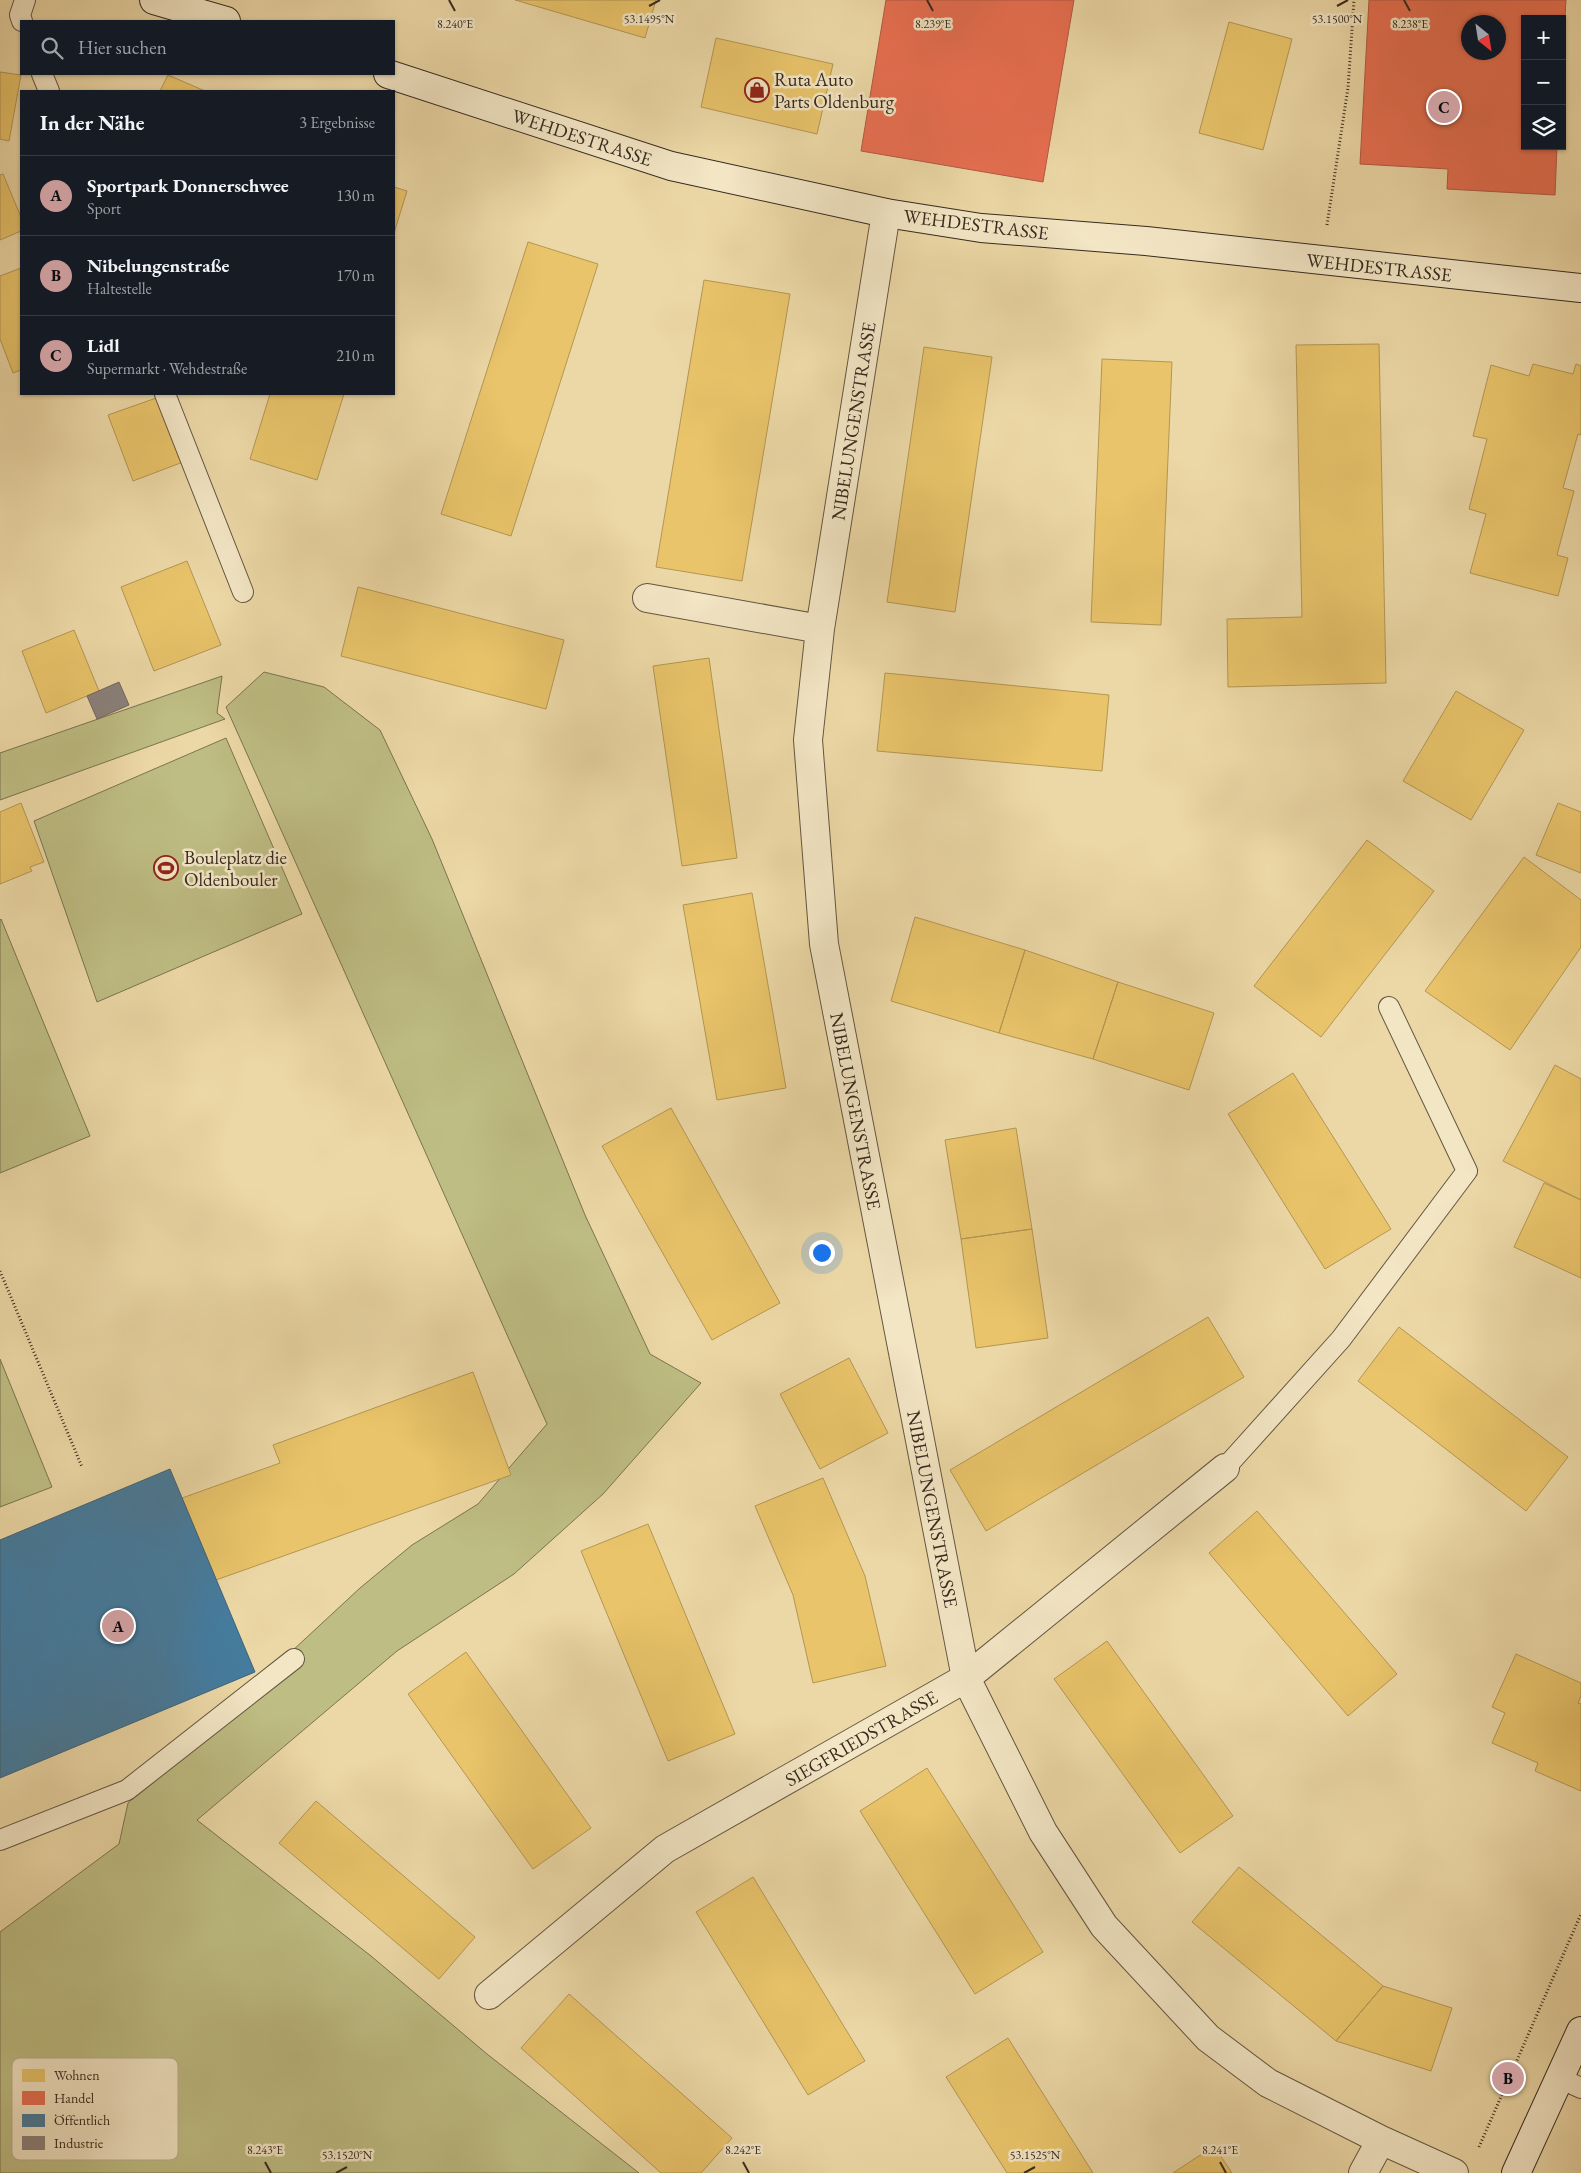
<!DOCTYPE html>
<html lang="de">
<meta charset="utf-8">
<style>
:root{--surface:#171b24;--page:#242831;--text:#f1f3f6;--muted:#9ea1a6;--line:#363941;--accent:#c59692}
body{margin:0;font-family:"EB Garamond",serif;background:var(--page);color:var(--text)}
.controls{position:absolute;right:15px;top:15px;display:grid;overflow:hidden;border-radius:0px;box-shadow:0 1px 4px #0004}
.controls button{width:45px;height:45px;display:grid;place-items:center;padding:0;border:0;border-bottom:1px solid var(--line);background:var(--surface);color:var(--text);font:25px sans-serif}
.compass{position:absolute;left:1461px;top:15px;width:45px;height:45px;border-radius:50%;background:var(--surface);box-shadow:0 1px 4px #0004;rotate:150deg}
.you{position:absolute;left:821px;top:1252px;width:18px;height:18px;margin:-12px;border:4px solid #fff;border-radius:50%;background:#1a73e8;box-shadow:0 0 0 8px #1a73e833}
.badge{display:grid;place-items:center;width:32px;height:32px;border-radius:50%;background:var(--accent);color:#111;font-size:16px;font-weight:700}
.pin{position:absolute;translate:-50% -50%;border:2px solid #fff;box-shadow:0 1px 5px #0006}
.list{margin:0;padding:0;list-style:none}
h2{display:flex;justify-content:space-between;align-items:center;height:65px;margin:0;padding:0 20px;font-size:21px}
h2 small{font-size:16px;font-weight:400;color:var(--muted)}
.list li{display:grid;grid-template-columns:32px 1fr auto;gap:15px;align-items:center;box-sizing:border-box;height:80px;padding:0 20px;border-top:1px solid var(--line)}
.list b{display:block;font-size:19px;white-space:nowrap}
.list p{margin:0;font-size:16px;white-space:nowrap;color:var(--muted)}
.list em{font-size:16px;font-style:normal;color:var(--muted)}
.icon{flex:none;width:28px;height:28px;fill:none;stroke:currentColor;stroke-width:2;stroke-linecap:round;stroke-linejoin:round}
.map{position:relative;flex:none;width:1581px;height:2173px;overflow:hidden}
.search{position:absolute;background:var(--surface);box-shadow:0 1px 4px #0004;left:20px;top:20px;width:375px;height:55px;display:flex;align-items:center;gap:12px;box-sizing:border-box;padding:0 18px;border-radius:0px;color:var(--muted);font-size:19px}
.panel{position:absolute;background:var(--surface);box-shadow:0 1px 4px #0004;left:20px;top:90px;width:375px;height:305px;border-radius:0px}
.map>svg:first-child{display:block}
</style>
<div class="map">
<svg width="1581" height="2173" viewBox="0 0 1581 2173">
<rect width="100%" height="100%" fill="#ecd8a6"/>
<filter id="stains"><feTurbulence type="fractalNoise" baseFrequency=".004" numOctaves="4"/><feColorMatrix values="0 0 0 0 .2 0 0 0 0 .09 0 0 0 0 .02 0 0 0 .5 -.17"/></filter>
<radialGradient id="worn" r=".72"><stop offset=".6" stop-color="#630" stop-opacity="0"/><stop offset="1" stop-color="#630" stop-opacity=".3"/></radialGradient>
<path fill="#bebd83" stroke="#7a7451" d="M264 672 324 687 380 730 432 839 585 1215 650 1354 701 1383 603 1494 514 1574 397 1651 197 1820 371 1956 487 2054 639 2173H0V1932L119 1844 128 1803 360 1588 412 1545 478 1504 547 1424 226 707Z
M222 676 217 713 225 719 0 800V753Z
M226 738 302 914 97 1002 34 821Z
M1 919 90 1136 0 1173V920Z
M0 1359 52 1487 0 1507Z"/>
<path fill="#e9c46a" stroke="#b39654" d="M515 0H656L645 38Z
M1229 22 1292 39 1263 150 1199 133Z
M716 38 833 64 817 134 701 107Z
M0 72 21 75 9 141 0 139Z
M168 75 205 91H160Z
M3 174 21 217V231L0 240V175Z
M394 187 407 191 394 233Z
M528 242 598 264 511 536 441 514Z
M21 268V370L13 373 0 339V276Z
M704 280 790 294 742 581 656 567Z
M1379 344 1386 683 1228 687 1227 619 1302 617 1296 345Z
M924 347 992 357 955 612 887 602Z
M1102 359 1172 362 1161 625 1091 622Z
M1533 364 1573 374 1576 364 1581 366V435L1578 434 1563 488 1574 491 1557 555 1568 558 1558 596 1470 573 1486 514 1469 509 1487 439 1473 436 1491 365 1529 376Z
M270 394H344L317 480 250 459Z
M159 397 183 462 133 481 108 415Z
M187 561 221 645 154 671 121 587Z
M358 587 564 640 546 709 341 656Z
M74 630 99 691 46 713 22 651Z
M709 658 737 858 682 866 653 666Z
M885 673 1109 695 1102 771 877 751Z
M1456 691 1524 730 1471 820 1403 781Z
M21 803 44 862 30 867 32 871 0 884V812Z
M1558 803 1581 812V873L1536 855Z
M1367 840 1434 891 1321 1037 1254 986Z
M1524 857 1581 900V947L1510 1050 1425 991Z
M752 893 786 1088 717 1100 683 905Z
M915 917 1025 950 999 1033 891 1001Z
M1025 950 1118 982 1093 1059 999 1033Z
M1118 982 1214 1013 1189 1090 1093 1059Z
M1555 1065 1581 1079V1200L1503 1161Z
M1293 1073 1391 1229 1325 1269 1228 1114Z
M671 1108 780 1303 712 1340 602 1146Z
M1016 1128 1032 1229 961 1239 945 1140Z
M1544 1183 1581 1200V1278L1514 1247Z
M1032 1229 1048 1338 976 1348 961 1239Z
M1208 1317 1244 1377 986 1531 950 1470Z
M1399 1327 1568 1457 1526 1511 1358 1381Z
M849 1358 888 1433 820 1469 780 1394Z
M473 1372 511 1475 216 1580 182 1498 280 1463 273 1445Z
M823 1478 865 1576 886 1666 813 1683 793 1595 755 1506Z
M1257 1511 1397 1674 1348 1716 1209 1553Z
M648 1524 735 1734 668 1761 581 1551Z
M1107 1641 1233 1816 1180 1853 1054 1679Z
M466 1652 591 1828 533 1869 408 1694Z
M1516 1654 1581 1683V1696L1578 1703 1581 1704V1791L1535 1771 1538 1763 1492 1743 1505 1713 1492 1707Z
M927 1768 1043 1952 975 1994 860 1811Z
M316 1801 475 1937 439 1979 279 1843Z
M1239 1867 1383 1986 1336 2041 1192 1922Z
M753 1877 865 2061 808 2095 696 1912Z
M1383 1986 1452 2008 1431 2071 1336 2041Z
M569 1994 732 2138 701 2173H661L521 2048Z
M1008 2038 1093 2173H1007L946 2077Z
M1214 2146 1232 2173H1173Z"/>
<path fill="#e76f51" stroke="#b25a42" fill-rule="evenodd" d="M886 0H1074L1043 182 861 151Z
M1369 0H1566L1562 67V19H1525V146H1557L1555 195 1447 189 1448 169 1360 164ZM1468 22H1498V52H1468Z"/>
<path fill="#457b9d" stroke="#406377" d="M170 1469 255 1672 0 1778V1540Z"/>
<path fill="#8a817c" stroke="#716760" d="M119 682 129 705 97 719 87 696Z"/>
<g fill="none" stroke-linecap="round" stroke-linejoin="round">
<defs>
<path id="lane" d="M22 21 20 15 25 0
M42 74 49 91
M165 394 243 592
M1225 1468 1341 1339 1467 1171 1389 1007
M0 1840 127 1790 294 1659
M1559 2078 1581 2088"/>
<path id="street" d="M886 213 820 629 808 740 824 944 966 1678 1043 1832 1104 1926 1208 2038 1268 2083 1381 2140 1454 2173
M647 598 820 629
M489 1995 665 1849 966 1678 1225 1468
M1363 2173 1381 2140"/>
<path id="secondary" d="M154 0 226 21
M388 74 671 166 886 213 981 228 1146 241 1581 288
M1516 2173 1581 2031"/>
</defs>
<use href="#lane" stroke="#645641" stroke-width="22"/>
<use href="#street" stroke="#645641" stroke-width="30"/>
<use href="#secondary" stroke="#362a1f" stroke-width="30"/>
<path stroke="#362a1f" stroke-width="3" stroke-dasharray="1 2.5" stroke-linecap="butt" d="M1327 225 1348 88 1354 0
M0 1271 82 1467
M1479 2147 1581 1914"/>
<use href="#lane" stroke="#f3e6c5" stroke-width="20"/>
<use href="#street" stroke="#f3e6c5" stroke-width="28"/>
<use href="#secondary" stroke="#f3e6c5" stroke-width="28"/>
</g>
<path fill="none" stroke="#362a1f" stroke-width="2" d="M449 0 455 11M927 0 933 11M1404 0 1410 11M649 6 660 0M1337 6 1348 0M265 2162 271 2173M743 2162 749 2173M1220 2162 1226 2173M336 2173 347 2167M1024 2173 1035 2167"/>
<defs>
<symbol id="shop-ring" viewBox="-11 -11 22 22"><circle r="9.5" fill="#f3e6c5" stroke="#8f2418" stroke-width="1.5"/><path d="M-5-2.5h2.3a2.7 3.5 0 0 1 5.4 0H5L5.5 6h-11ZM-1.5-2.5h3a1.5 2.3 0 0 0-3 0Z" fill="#8f2418"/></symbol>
<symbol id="stadium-ring" viewBox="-11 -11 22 22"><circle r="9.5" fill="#f3e6c5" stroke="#8f2418" stroke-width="1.5"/><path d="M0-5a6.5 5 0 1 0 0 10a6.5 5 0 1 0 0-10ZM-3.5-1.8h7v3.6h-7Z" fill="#8f2418"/></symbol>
</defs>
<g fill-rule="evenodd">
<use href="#shop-ring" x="743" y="76" width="28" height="28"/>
<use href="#stadium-ring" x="152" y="854" width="28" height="28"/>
</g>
<g text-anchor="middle" stroke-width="5" stroke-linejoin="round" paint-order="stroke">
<g font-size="19" fill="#362a1f" stroke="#f3e6c5" text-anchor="start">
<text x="774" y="86">Ruta Auto<tspan x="774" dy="22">Parts Oldenburg</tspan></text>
<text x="184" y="864">Bouleplatz die<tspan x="184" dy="22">Oldenbouler</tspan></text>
</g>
<g font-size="19" fill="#362a1f" stroke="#f3e6c5">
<text transform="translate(582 137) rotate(18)" y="7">WEHDESTRASSE</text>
<text transform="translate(976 224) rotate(7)" y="7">WEHDESTRASSE</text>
<text transform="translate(1379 267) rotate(6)" y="7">WEHDESTRASSE</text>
<text transform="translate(853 421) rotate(-81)" y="7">NIBELUNGENSTRASSE</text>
<text transform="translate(856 1111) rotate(79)" y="7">NIBELUNGENSTRASSE</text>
<text transform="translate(933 1509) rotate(79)" y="7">NIBELUNGENSTRASSE</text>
<text transform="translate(861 1738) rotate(-30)" y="7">SIEGFRIEDSTRASSE</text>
</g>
</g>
<rect x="12" y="2058" width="166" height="102" rx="8" fill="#f3e6c5" stroke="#baae93" stroke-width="1"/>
<rect x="22" y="2069" width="23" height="13" fill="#e9c46a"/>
<rect x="22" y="2091" width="23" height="14" fill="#e76f51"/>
<rect x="22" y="2114" width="23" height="13" fill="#457b9d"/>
<rect x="22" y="2136" width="23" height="14" fill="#8a817c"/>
<g font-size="14" fill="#362a1f">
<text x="54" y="2080">Wohnen</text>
<text x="54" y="2103">Handel</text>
<text x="54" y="2125">Öffentlich</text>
<text x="54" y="2148">Industrie</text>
</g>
<g font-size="12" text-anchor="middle" fill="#362a1f" stroke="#f3e6c5" stroke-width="5" stroke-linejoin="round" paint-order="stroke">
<text x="649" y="23">53.1495°N</text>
<text x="1337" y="23">53.1500°N</text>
<text x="1410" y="28">8.238°E</text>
<text x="455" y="28">8.240°E</text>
<text x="933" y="28">8.239°E</text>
<text x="265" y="2154">8.243°E</text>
<text x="743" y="2154">8.242°E</text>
<text x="1220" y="2154">8.241°E</text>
<text x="347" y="2159">53.1520°N</text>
<text x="1035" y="2159">53.1525°N</text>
</g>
<rect width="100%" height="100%" filter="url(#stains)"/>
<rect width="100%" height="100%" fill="url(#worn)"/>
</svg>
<div class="controls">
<button>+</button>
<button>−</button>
<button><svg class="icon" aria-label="layers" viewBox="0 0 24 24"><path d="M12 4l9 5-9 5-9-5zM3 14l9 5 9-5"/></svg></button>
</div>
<svg class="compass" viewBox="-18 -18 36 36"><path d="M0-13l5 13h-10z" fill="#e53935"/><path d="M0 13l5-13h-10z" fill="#9ea1a6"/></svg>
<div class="you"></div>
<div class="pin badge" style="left:118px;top:1626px">A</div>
<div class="pin badge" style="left:1508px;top:2078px">B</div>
<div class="pin badge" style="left:1444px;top:107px">C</div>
<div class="search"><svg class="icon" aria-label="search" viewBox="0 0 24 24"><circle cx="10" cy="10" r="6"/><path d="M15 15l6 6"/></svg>Hier suchen</div>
<section class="panel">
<h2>In der Nähe<small>3 Ergebnisse</small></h2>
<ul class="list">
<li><span class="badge">A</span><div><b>Sportpark Donnerschwee</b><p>Sport</p></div><em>130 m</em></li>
<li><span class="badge">B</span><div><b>Nibelungenstraße</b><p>Haltestelle</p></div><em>170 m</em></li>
<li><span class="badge">C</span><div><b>Lidl</b><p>Supermarkt · Wehdestraße</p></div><em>210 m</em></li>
</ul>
</section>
</div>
